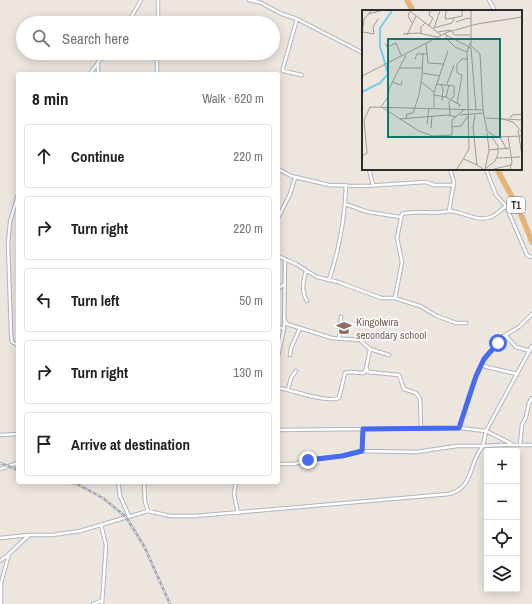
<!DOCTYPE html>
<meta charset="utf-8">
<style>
:root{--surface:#fff;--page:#f6f6f6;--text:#202124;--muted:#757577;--line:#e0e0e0}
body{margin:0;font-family:"Archivo Narrow",sans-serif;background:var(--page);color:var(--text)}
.controls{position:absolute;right:12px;bottom:12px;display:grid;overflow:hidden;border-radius:4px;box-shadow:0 2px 10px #0003}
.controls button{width:36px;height:36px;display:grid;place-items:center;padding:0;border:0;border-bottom:1px solid var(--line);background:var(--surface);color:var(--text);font:20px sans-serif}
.stop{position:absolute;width:12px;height:12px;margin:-9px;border:3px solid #466af2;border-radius:50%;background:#fff}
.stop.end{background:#466af2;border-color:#fff;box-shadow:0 1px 4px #0008}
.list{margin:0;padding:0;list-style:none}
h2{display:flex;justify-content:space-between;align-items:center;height:52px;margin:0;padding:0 16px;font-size:17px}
h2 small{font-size:13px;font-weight:400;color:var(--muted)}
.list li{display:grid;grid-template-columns:26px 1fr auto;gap:12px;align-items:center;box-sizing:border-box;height:64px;margin:0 8px 8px;padding:0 8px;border:1px solid var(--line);border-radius:4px}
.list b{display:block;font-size:15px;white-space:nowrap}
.list em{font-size:13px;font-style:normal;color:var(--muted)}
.icon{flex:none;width:22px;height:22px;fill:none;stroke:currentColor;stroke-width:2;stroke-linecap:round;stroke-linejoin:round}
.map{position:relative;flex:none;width:532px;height:604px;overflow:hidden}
.search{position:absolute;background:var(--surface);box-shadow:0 2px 10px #0003;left:16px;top:16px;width:264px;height:44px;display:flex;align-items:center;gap:10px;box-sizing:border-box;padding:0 14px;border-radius:22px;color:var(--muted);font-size:15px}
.panel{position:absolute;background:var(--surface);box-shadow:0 2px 10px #0003;left:16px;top:72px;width:264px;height:412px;border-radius:4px}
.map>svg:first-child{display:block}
</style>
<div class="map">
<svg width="532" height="604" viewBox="0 0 532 604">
<rect width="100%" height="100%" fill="#ece6de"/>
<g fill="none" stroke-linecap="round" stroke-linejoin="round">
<defs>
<path id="minor" d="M249 0 259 2 282 14 297 19 363 53
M489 0 495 11
M297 19 283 68V71L302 75
M128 23 141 0
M158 23V0
M98 62V74
M90 74 105 53
M157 74V53
M278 169 291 176 329 185 364 186 426 182 434 185H453
M369 169 373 185
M486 169 496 195 506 206 527 255 528 256 532 257
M18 195 10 222 8 244 11 333 12 342 18 345
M345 204 368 212 400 217
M449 211 454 182 450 169
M278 218 290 194 295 178
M278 256 296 264 317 277 338 282 381 298H395L407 302 420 306 437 316 456 323H466
M306 271C303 282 301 291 307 301
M329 280C339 250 345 217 346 185
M278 289 284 284
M395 298 402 262 397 238 402 214C415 210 429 214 442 212 445 212 448 211 451 211 465 213 477 222 491 217 496 215 501 210 506 206
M284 319 287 324 332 338 360 340 370 349 389 355
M278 327 284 329
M506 336 516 347 530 351
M339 339 341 317
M290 355 291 348 300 328
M278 356 284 329 285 259
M481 365 487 367 517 374
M367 369 368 372 399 375 404 389 416 393 420 399 421 428
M278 388C294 390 325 403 339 398L345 373 350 372 364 373 366 369 370 349
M288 389 291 378 296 371
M459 428 473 384 484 359 502 337 519 327 532 314
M278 430 459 428 486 431 512 444
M0 435 18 434
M520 445 522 425 526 417 529 403 532 398
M362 451 363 429
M278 464H294L308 460 342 456 362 451 416 452 457 446H483L486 431 532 346
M0 469 18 463
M118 482 120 496 129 516
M144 482 145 502 148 511
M236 482 234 494 238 513
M101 525 106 545 102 604
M0 538 29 535
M0 561 9 554
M1 604V583L9 554 29 535H52L80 531 148 511 170 516H195L449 494C475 487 468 463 483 446L501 445H532
M93 604 101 601"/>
<path id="trunk" d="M407 0 413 11
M497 169 520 212 532 242"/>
</defs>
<use href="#minor" stroke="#b1b5be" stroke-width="4.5"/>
<use href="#trunk" stroke="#c4c4c4" stroke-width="6"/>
<use href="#minor" stroke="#fff" stroke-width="2.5"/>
<use href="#trunk" stroke="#f0b262" stroke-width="4"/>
<defs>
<path id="rail" d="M0 463 18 470
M69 482 79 485 103 498 126 517 144 546 170 604"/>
</defs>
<use href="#rail" stroke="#a1a4b4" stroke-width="2.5"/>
<use href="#rail" stroke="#fff" stroke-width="1" stroke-dasharray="3" stroke-linecap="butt"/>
</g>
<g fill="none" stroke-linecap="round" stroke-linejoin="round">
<path stroke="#466af2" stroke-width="5" d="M308 460 342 456 362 451 363 429 459 428 476 376 484 359 498 343"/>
</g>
<defs>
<symbol id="school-bare" viewBox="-9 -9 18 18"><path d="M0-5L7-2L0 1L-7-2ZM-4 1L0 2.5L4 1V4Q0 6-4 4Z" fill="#8d6e63" stroke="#fff" stroke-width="2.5" paint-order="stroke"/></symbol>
</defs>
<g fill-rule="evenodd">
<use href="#school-bare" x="333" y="317" width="22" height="22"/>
</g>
<g text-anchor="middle" stroke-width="3" stroke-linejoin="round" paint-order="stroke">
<rect fill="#fff" stroke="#6b6b6b" stroke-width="1" x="507" y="197" width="18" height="16" rx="3"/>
<g font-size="10" font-weight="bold" fill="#2b2b2b">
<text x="516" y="209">T1</text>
</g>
<g font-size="11" fill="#785e54" stroke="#fff" text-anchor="start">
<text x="356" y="326">Kingolwira<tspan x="356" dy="13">secondary school</tspan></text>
</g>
</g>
<g transform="translate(362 10)">
<rect width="160" height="160" fill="#ece6de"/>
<path fill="none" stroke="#76cee9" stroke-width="2" d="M0 82 18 73 26 64 18 36V18L30 1"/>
<path fill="none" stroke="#9f9b96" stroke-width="1" d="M48 1 79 25M48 1 46 6 50 13M84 1 83 9 92 8M109 1V36L118 44 121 100 125 121 134 127 160 126M6 4 18 1M91 8 100 6V1M94 12 106 8 109 9M67 16 71 8 67 5 68 1M72 18 90 13 92 9M72 18 78 1M90 21 92 25H109M1 22 12 24 11 17 16 9M76 22 89 20M41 24 56 23 75 27M59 24V17L63 13M82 24 109 38 114 100M45 25 54 6M0 26 2 9 9 1M85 26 84 28 93 37 105 42M23 33 25 37 34 33 39 45M64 33 66 53 81 54M53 49 55 44H65M37 58H61M61 63 78 66M0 66 86 22 115 14 160 7M30 72 39 75 40 71M59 72 72 82M74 74 92 76V86L87 92 88 105M79 74 81 79 80 91M85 74 92 55M72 85 84 87 98 95 97 97M84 87 87 75M95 94 100 65 95 63V54L100 49H106M19 97 26 87 27 79 44 45M21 98 57 121 71 126 90 125V110L103 99M72 98V82L86 41M98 105 122 103M113 105 111 117 115 155 121 159M124 108 160 110M137 108 151 112 160 122M148 108 150 105 160 104M38 109 85 105 94 107M44 109 45 104 51 103 57 85 60 66 61 43M65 114 67 98M90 117 99 116 106 106M69 118 70 106M156 120 160 146M146 126 150 152 148 159M138 127 145 140M127 140 147 138M0 146 5 143 2 110 8 97 121 100M135 148 158 147M102 149 115 155M95 159 107 139 105 42 108 33M123 159 133 151 136 144V136L129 126M123 159 127 140 125 123M132 159 149 155"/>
<path fill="#0f766e" fill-opacity="0.15" stroke="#0f766e" stroke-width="2" d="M26 29H138V127H26Z"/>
<rect width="160" height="160" fill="none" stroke="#2b2b2b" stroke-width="2"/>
</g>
</svg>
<div class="controls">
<button>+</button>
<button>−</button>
<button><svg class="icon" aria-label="locate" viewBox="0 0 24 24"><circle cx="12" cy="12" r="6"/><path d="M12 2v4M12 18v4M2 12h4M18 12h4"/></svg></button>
<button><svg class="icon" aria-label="layers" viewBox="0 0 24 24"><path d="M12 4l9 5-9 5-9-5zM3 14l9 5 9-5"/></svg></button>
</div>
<div class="stop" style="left:498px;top:343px"></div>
<div class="stop end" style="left:308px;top:460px"></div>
<div class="search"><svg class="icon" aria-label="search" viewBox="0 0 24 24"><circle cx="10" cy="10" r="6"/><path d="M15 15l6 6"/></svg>Search here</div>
<section class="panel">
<h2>8 min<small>Walk · 620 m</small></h2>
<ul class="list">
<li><svg class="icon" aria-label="ahead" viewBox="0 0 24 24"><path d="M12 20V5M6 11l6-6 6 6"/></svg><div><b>Continue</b></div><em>220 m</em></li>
<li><svg class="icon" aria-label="right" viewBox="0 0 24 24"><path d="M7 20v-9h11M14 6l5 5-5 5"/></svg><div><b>Turn right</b></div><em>220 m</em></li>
<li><svg class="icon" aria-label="left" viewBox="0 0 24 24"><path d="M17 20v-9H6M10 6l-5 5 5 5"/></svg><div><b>Turn left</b></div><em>50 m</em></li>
<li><svg class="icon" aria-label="right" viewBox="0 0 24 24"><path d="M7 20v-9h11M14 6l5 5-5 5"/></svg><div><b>Turn right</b></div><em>130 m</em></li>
<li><svg class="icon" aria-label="arrive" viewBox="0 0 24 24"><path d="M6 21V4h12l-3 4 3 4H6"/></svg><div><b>Arrive at destination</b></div></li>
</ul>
</section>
</div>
